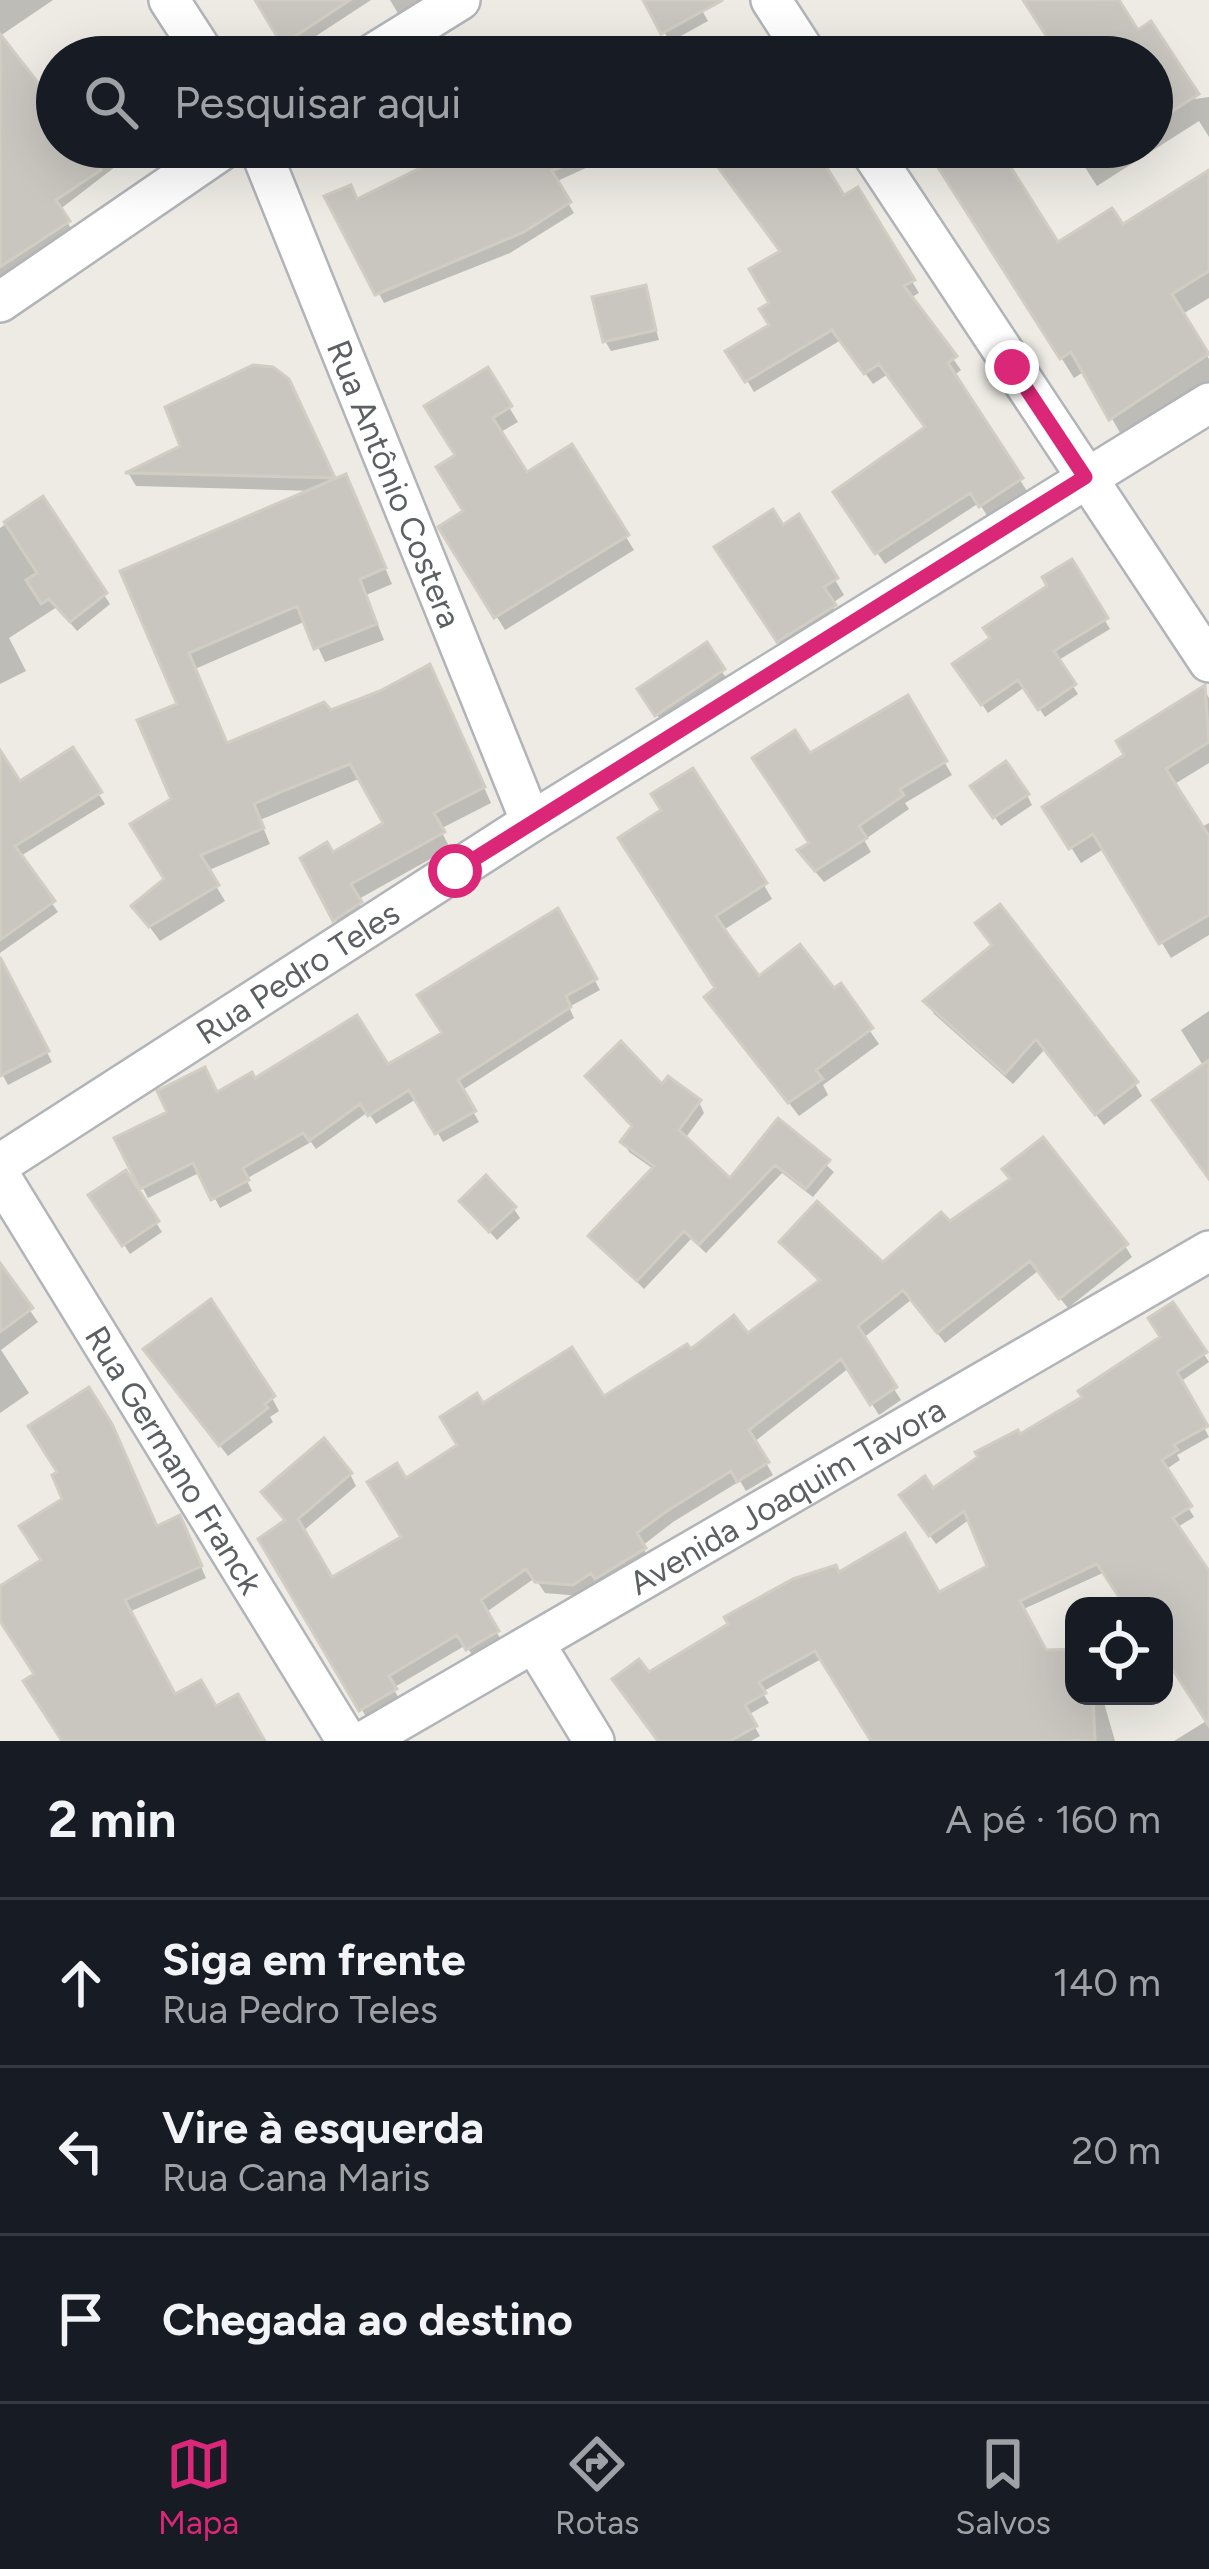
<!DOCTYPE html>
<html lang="pt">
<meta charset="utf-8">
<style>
:root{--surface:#171b24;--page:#20242c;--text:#f1f3f6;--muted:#9ea1a6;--line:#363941;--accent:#db2777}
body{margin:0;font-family:Figtree,sans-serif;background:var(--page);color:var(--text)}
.controls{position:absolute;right:36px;bottom:36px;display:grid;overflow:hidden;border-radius:24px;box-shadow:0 12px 48px #0002}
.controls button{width:108px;height:108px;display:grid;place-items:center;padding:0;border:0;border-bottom:3px solid var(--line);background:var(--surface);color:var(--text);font:60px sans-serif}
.stop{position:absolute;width:36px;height:36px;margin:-27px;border:9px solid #db2777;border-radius:50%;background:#fff}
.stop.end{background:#db2777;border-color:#fff;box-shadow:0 3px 12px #0008}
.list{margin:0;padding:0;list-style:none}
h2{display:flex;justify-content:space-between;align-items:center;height:156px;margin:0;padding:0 48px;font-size:51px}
h2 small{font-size:39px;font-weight:400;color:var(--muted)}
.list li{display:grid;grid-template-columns:78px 1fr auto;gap:36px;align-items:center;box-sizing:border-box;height:168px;padding:0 48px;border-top:3px solid var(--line)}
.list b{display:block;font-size:45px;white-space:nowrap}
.list p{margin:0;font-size:39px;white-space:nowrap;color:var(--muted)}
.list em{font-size:39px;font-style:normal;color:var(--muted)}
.icon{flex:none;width:66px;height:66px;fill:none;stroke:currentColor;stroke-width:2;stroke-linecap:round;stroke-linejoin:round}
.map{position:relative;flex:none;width:1209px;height:1741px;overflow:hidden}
.search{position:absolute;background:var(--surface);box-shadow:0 12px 48px #0002;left:36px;right:36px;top:36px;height:132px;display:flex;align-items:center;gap:30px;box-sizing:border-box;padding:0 42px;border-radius:66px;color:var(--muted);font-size:45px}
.sheet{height:660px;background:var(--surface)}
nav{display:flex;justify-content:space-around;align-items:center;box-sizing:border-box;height:168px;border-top:3px solid var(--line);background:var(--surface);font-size:33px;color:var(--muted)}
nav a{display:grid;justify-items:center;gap:6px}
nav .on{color:var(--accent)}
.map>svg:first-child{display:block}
</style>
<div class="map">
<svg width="1209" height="1741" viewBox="0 0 1209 1741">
<rect width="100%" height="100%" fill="#edebe4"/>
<path fill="#0003" d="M0 0H53L0 36Z
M258 0H371L290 53Z
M390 0H425L399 15Z
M646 0H696L708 21 670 42Z
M1025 0H1115L1137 34 1150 25 1195 99 1209 97V137L1199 121 1097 186 1072 147H1152V57H1062Z
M158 41 168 57H130Z
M528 41 536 57H493Z
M0 87 51 102 57 99V147H141L59 210 73 231 0 279Z
M412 147H577L586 168 555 182 574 213 510 253 384 303 328 197 357 202 423 170Z
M702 147H813L843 199 857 191 919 293 910 298 961 370 953 376 1027 491 988 517 979 503 885 564 844 505 928 429 888 374 873 384 841 340 754 392 730 352 772 326 783 253 750 202 745 205Z
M928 147H995L1057 246 1122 228 1209 173V298L1181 315 1209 359V381L1123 438 1085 371 1074 378Z
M644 288 659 340 611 351 605 341Z
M487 371 518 422 499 433 526 476 571 448 634 550 505 630 442 528 467 512 459 456Z
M296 397 335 482 353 493 392 584 366 595 384 640 325 662 306 621 195 669 228 746 437 683 491 803 440 829 450 848 357 900 368 919 344 934 304 859 332 856 387 824 361 778 260 820 270 844 207 871 225 901 160 941 135 907 167 880 181 705 124 573 314 491 136 486 129 474Z
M42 501 110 604 77 631 57 607 9 638 26 671 0 684V528Z
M798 518 844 595 831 604 842 622 788 656 727 564Z
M1071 564 1110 629 1057 661 1078 694 1045 717 1025 687 988 713 961 674Z
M706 646 728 681 663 724 641 690Z
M1204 690 1209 698V763L1173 785 1200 828 1209 823V935L1171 958 1105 848 1081 863 1046 808 1128 756Z
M907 699 952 775 905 803 909 809 864 840 871 852 824 882 808 863 809 757Z
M72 752 105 804 19 857 58 912 0 953V756L19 785Z
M1027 795 1032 805 1001 826 980 796Z
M665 812 764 885 772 899 722 931 758 980 834 992 840 988 879 1044 823 1085 828 1095 799 1116 708 998 718 990Z
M557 912 600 990 569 1007 574 1018 461 1091 479 1122 443 1142 418 1098 376 1124 368 1112 316 1149 311 1142 246 1179 252 1191 220 1208 201 1172 148 1198 118 1140 254 1082 386 1068 445 1034Z
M994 947 1135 1084 1142 1096 1104 1125 1045 1049 1013 1084 934 1014 927 1002Z
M0 962 52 1062 8 1085 0 1070Z
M1209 1011V1177L1204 1067 1181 1030Z
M588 1076 663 1089 699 1102 704 1113 684 1140 730 1182 779 1123 834 1172 813 1197 782 1173 706 1253 691 1239 644 1289 592 1236 655 1170 629 1152 624 1142 634 1128Z
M125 1174 162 1232 130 1254 92 1196Z
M463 1202 514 1209 520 1218 497 1240Z
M949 1225 1125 1246 1132 1257 1068 1308 1038 1271 945 1343 911 1300 862 1339 901 1400 879 1415 849 1368 754 1442 773 1475 746 1491 740 1481 673 1522 642 1546 650 1561 580 1596 545 1593 535 1578 485 1613 503 1643 475 1660 466 1645 393 1688 401 1702 368 1720 262 1540 350 1474 356 1486 302 1532 331 1582 405 1538V1482L461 1447 482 1407 603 1400 691 1353 748 1337 820 1283 782 1243 883 1266Z
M0 1268 38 1322 1 1350 29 1393 0 1413Z
M1172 1306 1209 1362 1180 1382 1209 1437 1177 1455 1180 1460 1165 1470 1194 1517 1176 1528 1209 1577V1741H1174L1208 1720 1177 1671 1164 1680V1606H1128L1105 1572 1004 1618 1022 1741H870L823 1658 762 1692 769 1703 748 1715 760 1736 751 1741H668L648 1676 839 1575 938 1596 991 1568 970 1519 936 1544 908 1505 1086 1398 1164 1339Z
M154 1362 272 1398 279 1411 270 1417 273 1422 228 1456Z
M157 1529 185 1530 206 1578 129 1612 174 1698 215 1710 262 1741H65L37 1675 0 1617V1590Z
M1074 1652V1696H1102L1115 1741H1066Z"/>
<path fill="#c9c6c0" stroke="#d1cdc3" stroke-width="3" d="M255 0H350L282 45Z
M643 0H723L661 34Z
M1023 0H1119L1138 30 1151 21 1199 94 1152 124V57H1060Z
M0 34 57 107V147H122L97 164 101 170 56 200 70 221 0 267Z
M410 147H606L552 171 571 202 524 232 375 295 324 196 351 185 357 199 420 168Z
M728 147H814L844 195 858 187 915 280 904 286 957 356 948 363 1023 478 979 507 970 493 875 554 833 492 925 427 879 364 864 374 832 330 745 382 725 351 769 325 759 309 769 303 749 269 780 251 711 158Z
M925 147H998L1058 242 1112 208 1123 224 1209 170V271L1172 294 1209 354 1109 420 1071 352 1060 359Z
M646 285 656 330 603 342 592 297Z
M253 365 273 367 289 379 335 478 125 473 180 446 165 407Z
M488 367 512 406 493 418 527 472 572 444 629 535 494 618 438 527 463 511 436 467 455 455 424 406Z
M346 474 386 568 360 579 377 624 314 649 297 606 189 653 227 743 324 702 331 710 380 691 430 664 485 787 434 813 445 832 351 884 362 902 333 921 300 858 327 842 333 852 383 823 350 764 288 789 254 804 264 828 201 855 219 885 149 927 131 906 164 879 130 824 171 799 137 720 177 704 120 571Z
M43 496 107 593 70 622 49 599 41 604 26 580 37 573 4 522Z
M773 509 783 525 799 514 838 578 824 587 836 605 777 642 714 547Z
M1072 559 1108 618 1054 651 1076 684 1038 710 1018 680 981 705 952 664 990 638 983 628 1047 586 1042 577Z
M707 642 725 669 655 716 637 689Z
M1205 685 1209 742 1166 769 1209 836V915L1159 944 1093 834 1069 849 1042 807 1124 755 1116 741Z
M908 695 947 761 900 789 904 795 859 826 867 838 815 871 797 850 809 843 752 758 795 730 810 753Z
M73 747 102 792 15 846 55 901 0 940V750L20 781Z
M1006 761 1029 794 993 818 970 786Z
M693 768 767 883 716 916 732 940 759 976 800 944 834 988 841 983 873 1028 816 1070 823 1079 788 1103 704 997 715 988 618 838 661 810 651 794Z
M1000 904 1138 1082 1095 1115 1036 1039 1005 1074 923 1001 992 945 975 923Z
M558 908 597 979 566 996 571 1007 458 1080 476 1111 435 1134 409 1090 368 1116 360 1104 309 1141 303 1133 243 1168 249 1180 211 1200 193 1163 140 1189 114 1138 167 1112 157 1091 205 1067 217 1092 252 1072 255 1078 357 1015 388 1064 442 1033 417 995Z
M0 957 49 1051 0 1076Z
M621 1041 662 1084 668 1076 701 1100 679 1130 730 1178 778 1118 830 1160 806 1189 775 1165 699 1245 684 1231 637 1281 588 1236 654 1166 620 1142 632 1126 585 1076Z
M1209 1060V1179L1152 1100Z
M1043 1137 1128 1244 1059 1299 1030 1261 937 1333 903 1290 858 1326 897 1387 870 1405 841 1359 749 1430 769 1462 737 1482 731 1471 667 1511 637 1533 646 1548 595 1579 591 1573 573 1585 535 1582 526 1569 481 1600 499 1631 466 1650 457 1635 389 1676 397 1689 359 1711 258 1539 285 1520 261 1492 324 1438 352 1473 298 1519 332 1577 401 1537 367 1482 397 1463 406 1478 457 1445 440 1417 477 1393 483 1403 572 1347 604 1396 687 1344 691 1349 734 1315 748 1333 820 1280 779 1242 817 1201 883 1262 941 1212 950 1221 1010 1179 1002 1169Z
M126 1170 159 1221 122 1246 88 1195Z
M486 1175 516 1207 489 1232 459 1201Z
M0 1263 33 1308 0 1332Z
M211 1299 275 1396 265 1404 268 1408 219 1446 143 1349Z
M1173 1302 1207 1352 1177 1372 1208 1426 1174 1445 1178 1450 1162 1460 1192 1506 1173 1518 1209 1571V1726L1164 1656V1606H1125L1097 1564 1020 1601 1046 1650 1074 1649V1696H1093L1095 1741H871L815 1651 759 1682 766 1693 745 1705 757 1726 730 1741H658L612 1679 639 1659 649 1672 728 1624 724 1617 793 1579 836 1565 839 1572 905 1533 939 1592 987 1566 964 1511 929 1536 899 1495 925 1476 933 1488 978 1457 975 1452 1018 1430 1020 1434 1082 1397 1078 1391 1160 1337 1148 1318Z
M89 1387 112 1424 157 1526 180 1515 202 1566 125 1600 175 1694 201 1680 216 1706 238 1694 265 1741H62L23 1681 34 1674 0 1621V1586L41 1560 19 1526 62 1499 52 1475 57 1472 28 1426Z"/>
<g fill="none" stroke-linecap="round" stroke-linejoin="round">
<defs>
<g id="minor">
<path d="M169 0 206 57"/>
<path d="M771 0 808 57"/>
<path d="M368 57 460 0"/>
<path id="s1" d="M259 147 531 822"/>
<path d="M868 147 1209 662"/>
<path d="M0 302 226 147"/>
<path id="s2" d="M0 1164 531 822 1209 403"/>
<path id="s3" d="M0 1176 347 1741"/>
<path d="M536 1646 594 1741"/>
<path id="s4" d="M364 1741 1209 1251"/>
</g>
</defs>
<use href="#minor" stroke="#b1b4b8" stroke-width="44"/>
<use href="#minor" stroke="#fff" stroke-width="39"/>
</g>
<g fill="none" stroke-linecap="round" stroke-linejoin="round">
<path stroke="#db2777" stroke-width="15" d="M455 871 1085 477 1012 367"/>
</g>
<g text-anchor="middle" stroke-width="10" stroke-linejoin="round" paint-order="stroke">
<g font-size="33" fill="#5c5f63" stroke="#fff">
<text dy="12" stroke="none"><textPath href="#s1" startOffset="363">Rua Antônio Costera</textPath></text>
<text dy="12" stroke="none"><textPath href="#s2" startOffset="354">Rua Pedro Teles</textPath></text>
<text dy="12" stroke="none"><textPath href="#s3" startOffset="333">Rua Germano Franck</textPath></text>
<text dy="12" stroke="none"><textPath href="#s4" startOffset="489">Avenida Joaquim Tavora</textPath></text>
</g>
</g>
</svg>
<div class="controls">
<button><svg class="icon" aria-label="locate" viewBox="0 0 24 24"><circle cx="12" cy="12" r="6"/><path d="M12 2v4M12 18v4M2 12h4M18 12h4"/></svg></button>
</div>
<div class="stop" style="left:455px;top:871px"></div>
<div class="stop end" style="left:1012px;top:367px"></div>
<div class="search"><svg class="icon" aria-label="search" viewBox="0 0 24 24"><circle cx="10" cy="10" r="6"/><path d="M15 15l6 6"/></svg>Pesquisar aqui</div>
</div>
<section class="sheet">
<h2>2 min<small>A pé · 160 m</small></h2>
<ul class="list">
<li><svg class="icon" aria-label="ahead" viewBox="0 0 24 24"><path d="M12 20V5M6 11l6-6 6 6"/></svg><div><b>Siga em frente</b><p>Rua Pedro Teles</p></div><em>140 m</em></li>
<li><svg class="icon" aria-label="left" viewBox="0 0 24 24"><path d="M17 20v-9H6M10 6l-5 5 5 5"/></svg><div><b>Vire à esquerda</b><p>Rua Cana Maris</p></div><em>20 m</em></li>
<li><svg class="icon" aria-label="arrive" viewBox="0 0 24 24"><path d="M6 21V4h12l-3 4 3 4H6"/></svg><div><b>Chegada ao destino</b></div></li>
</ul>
</section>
<nav>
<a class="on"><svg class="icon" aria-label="map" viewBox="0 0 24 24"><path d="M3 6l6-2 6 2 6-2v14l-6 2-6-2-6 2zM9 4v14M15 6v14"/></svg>Mapa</a>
<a><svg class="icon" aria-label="directions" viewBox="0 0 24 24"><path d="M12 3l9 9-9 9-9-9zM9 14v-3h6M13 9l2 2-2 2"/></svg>Rotas</a>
<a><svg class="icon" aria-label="saved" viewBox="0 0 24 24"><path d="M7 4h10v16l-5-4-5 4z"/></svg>Salvos</a>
</nav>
